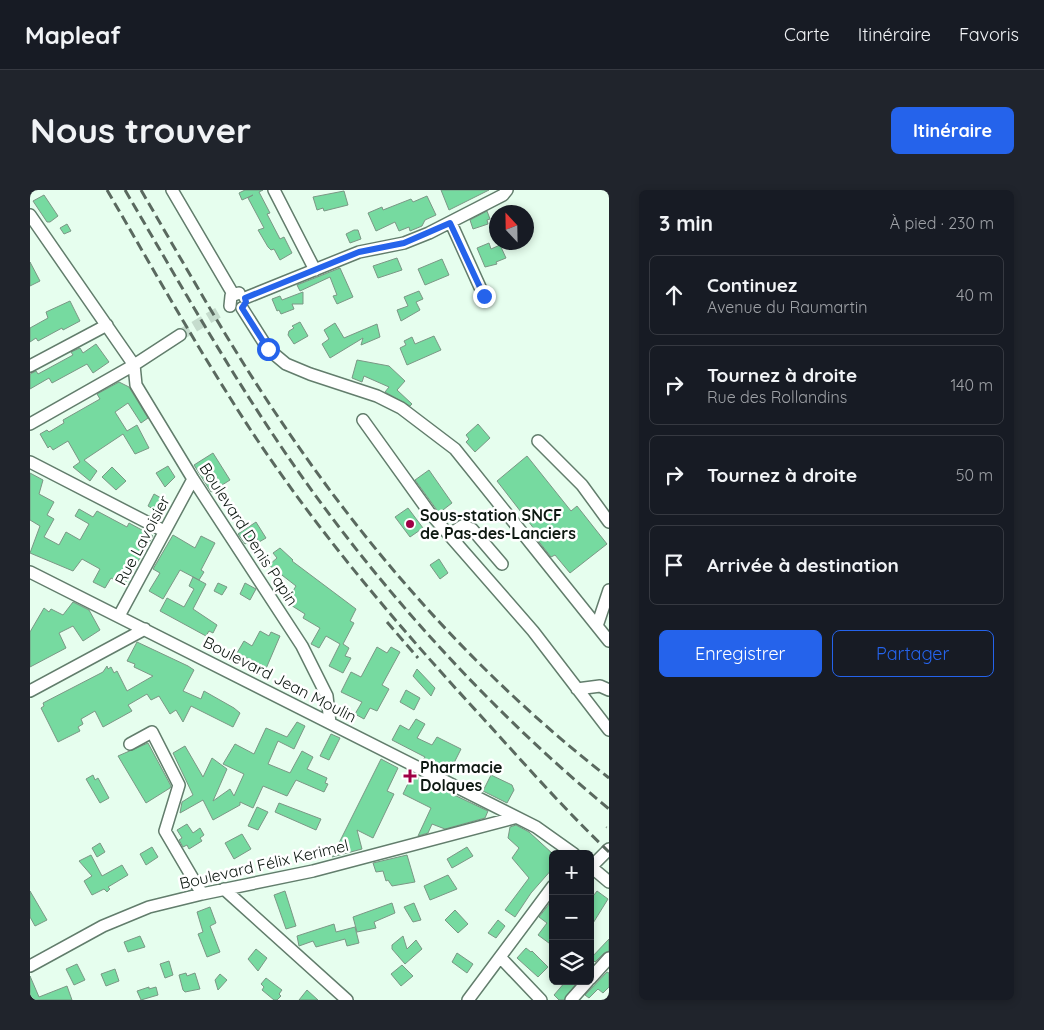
<!DOCTYPE html>
<html lang="fr">
<meta charset="utf-8">
<style>
:root{--surface:#171b24;--page:#20242c;--text:#f1f3f6;--muted:#9ea1a6;--line:#363941;--accent:#2563eb}
body{margin:0;font-family:Quicksand,sans-serif;background:var(--page);color:var(--text)}
.controls{position:absolute;right:15px;bottom:15px;display:grid;overflow:hidden;border-radius:8px;box-shadow:0 2px 8px #0003}
.controls button{width:45px;height:45px;display:grid;place-items:center;padding:0;border:0;border-bottom:1px solid var(--line);background:var(--surface);color:var(--text);font:25px sans-serif}
.compass{position:absolute;left:459px;top:15px;width:45px;height:45px;border-radius:50%;background:var(--surface);box-shadow:0 2px 8px #0003;rotate:338deg}
.stop{position:absolute;width:15px;height:15px;margin:-11px;border:4px solid #2563eb;border-radius:50%;background:#fff}
.stop.end{background:#2563eb;border-color:#fff;box-shadow:0 1px 5px #0008}
.list{margin:0;padding:0;list-style:none}
h2{display:flex;justify-content:space-between;align-items:center;height:65px;margin:0;padding:0 20px;font-size:21px}
h2 small{font-size:16px;font-weight:400;color:var(--muted)}
.list li{display:grid;grid-template-columns:32px 1fr auto;gap:15px;align-items:center;box-sizing:border-box;height:80px;margin:0 10px 10px;padding:0 10px;border:1px solid var(--line);border-radius:8px}
.list b{display:block;font-size:19px;white-space:nowrap}
.list p{margin:0;font-size:16px;white-space:nowrap;color:var(--muted)}
.list em{font-size:16px;font-style:normal;color:var(--muted)}
.actions{display:flex;gap:10px;padding:15px 20px}
.actions a{flex:1;padding:11px 0;border:1px solid var(--accent);border-radius:8px;text-align:center;font-size:18px;color:var(--accent)}
.actions .main{background:var(--accent);color:#fff}
.icon{flex:none;width:28px;height:28px;fill:none;stroke:currentColor;stroke-width:2;stroke-linecap:round;stroke-linejoin:round}
.map{position:relative;flex:none;width:579px;height:810px;overflow:hidden;border-radius:8px}
header{display:flex;align-items:center;gap:30px;box-sizing:border-box;height:70px;padding:0 25px;background:var(--surface);border-bottom:1px solid var(--line)}
header strong{font-size:24px}
nav{display:flex;gap:28px;margin-inline-start:auto;font-size:18px}
.intro{display:flex;align-items:center;justify-content:space-between;box-sizing:border-box;height:120px;padding:0 30px}
h1{margin:0;font-size:35px}
.button{padding:12px 22px;border-radius:8px;background:var(--accent);color:#fff;font-size:18px;font-weight:700}
main{display:flex;gap:30px;padding:0 30px}
aside{flex:1;background:var(--surface);border-radius:8px;box-shadow:0 2px 8px #0003}
.map>svg:first-child{display:block}
</style>
<header>
<strong>Mapleaf</strong>
<nav><a>Carte</a><a>Itinéraire</a><a>Favoris</a></nav>
</header>
<div class="intro"><h1>Nous trouver</h1><a class="button">Itinéraire</a></div>
<main>
<div class="map">
<svg width="579" height="810" viewBox="0 0 579 810">
<rect width="100%" height="100%" fill="#e6feee"/>
<path fill="#76daa0" stroke="#7b9785" d="M215 0H233L229 2 240 23 237 24 250 49 254 47 262 63 250 70 244 59 241 60 238 57 228 40 234 38 218 8 223 5 212 10 209 3Z
M411 0H459L419 20Z
M314 1 318 15 294 21 293 18 287 20 283 7Z
M14 5 28 26 20 32H17L3 11Z
M397 6 406 25 395 30 392 36 380 41 379 37 369 41 365 32 346 41 338 23 352 17 353 20 381 9 383 12Z
M457 21 460 29 457 30 458 34 443 39 440 30Z
M37 34 41 41 34 44 30 38Z
M324 40H328L331 49 320 53 316 44Z
M459 53 461 59 470 55 476 68 466 72 467 74 455 77 447 58Z
M367 68 372 80 348 88 343 76Z
M412 69 419 85 395 95 388 79Z
M0 72 10 91 0 96Z
M310 78 323 107 307 114 303 106 307 105 300 87 270 101 267 95Z
M389 101 393 109 386 112 390 120 371 131 367 120 378 116 374 107Z
M273 102V114H262L264 119 251 124 249 120 247 121 242 109 250 106 252 110Z
M40 111 50 131 33 140 32 138 8 151 6 148 0 152V138L18 128 16 122Z
M270 132 278 146 264 154 258 145 259 141 264 138 262 136Z
M305 133 314 148 347 134 350 147 331 155 333 148 300 168 292 154 299 149 294 140Z
M404 146 411 160 377 175 370 158 376 155 374 151 382 147 385 154Z
M66 154 79 172 63 183 57 174 22 193 19 188 0 199V184L6 181 8 184 43 165 41 162 50 158 53 163Z
M327 170 359 176 375 191 367 200 382 214 380 216 355 202 359 197 334 186 332 192 322 188Z
M89 192 99 197 118 228 111 233 98 213 85 222 97 241 107 235 119 258 105 264 93 244 54 270 67 281 60 291 43 277 50 272 38 251 23 260 20 256 18 258 10 244 17 240 19 242 34 233 33 230 70 209 67 204Z
M448 234 460 248 445 262 436 252 439 249 436 245Z
M183 263 200 290 181 302 164 275Z
M497 266 541 321 547 316 577 354 540 383 525 365 521 367 502 343 505 340 467 291Z
M138 276 145 287 135 297 126 283Z
M82 277 96 291 86 300 72 287Z
M399 280 422 313 409 323 385 290Z
M0 283 13 290 9 304 24 312 17 325 24 329 14 347 29 355 36 342 50 350 59 334 45 326 49 319 63 327 67 321 97 337 99 333 123 346 94 395 81 388 75 398 63 392 70 379 52 369 43 381 0 363 10 336 0 330Z
M124 304 138 312 130 323 118 316Z
M378 318 393 338 380 347 365 327Z
M226 332 236 348 229 352 226 347 215 354 208 344Z
M143 345 165 358 171 346 185 353 171 380 174 382 169 390 150 380 133 409 119 401 130 383 123 379Z
M250 358 263 370 262 371 326 419 320 431 324 433 313 454 319 458 315 466 321 468 313 483 299 476 310 454 296 446 289 458 281 454 290 438 273 428 275 424 256 412 266 396 239 375 247 368 243 363Z
M409 369 418 383 410 389 400 375Z
M163 387 176 394 163 419 187 435 183 443 179 441 176 446 130 421 137 408 154 417 164 399 159 396Z
M188 393 197 397 192 405 184 401Z
M215 393 226 399 220 410 210 404Z
M43 412 59 420 70 440 53 451 43 436 29 443 36 458 0 477V442L14 418 19 422 21 419 33 425Z
M230 441 239 446 241 442 250 446 235 481 232 479 229 485 220 481 225 472 207 463 214 451 222 456Z
M107 452 158 476 164 480 153 501 171 509 174 501 204 518 210 523 203 537 161 516 153 532 146 520 140 524 129 506 121 510 117 504 98 515 102 521 73 537 65 521 51 529 53 534 48 537 50 541 28 552 11 518 14 516 13 513 73 482 77 476 78 479 81 477 84 483 87 481 97 501 123 486 104 477 105 474 97 471Z
M347 457 357 463 361 457 370 462 352 495 359 499 347 521 340 518 334 529 325 524 332 512 311 502 321 482 331 487Z
M387 479 405 498 401 506 383 486Z
M376 500 390 508 384 520 370 512Z
M386 529 395 534 387 548 402 555 407 547 431 559 419 583 393 570 395 567 362 550 370 535 379 540Z
M267 532 275 536 264 559 248 551 238 574 260 583 272 561 283 567 277 579 297 588 295 593 298 594 294 602 266 590 257 606 233 596 223 618 210 612V615L183 630 173 610 150 623 152 612 163 605 143 563 155 556 173 587 182 568 197 579 183 611 200 599 204 606 214 584 193 574 205 554 224 564 236 538 257 547Z
M301 544 310 548 299 570 290 566Z
M118 553 141 596 140 598 116 613 88 566Z
M351 569 368 578 357 601 364 604 343 648 327 640 332 659 302 667Z
M63 585 65 590 68 588 79 608 70 613 56 589Z
M382 585 458 621 455 628 415 639 402 634 398 643 388 646 401 618 373 604Z
M461 585 482 595 484 600 477 613 453 601Z
M249 613 291 629 286 640 245 622Z
M227 617 238 622 228 640 218 636Z
M157 634 163 643 170 638 174 645 170 648 172 651 159 659 157 655 153 657 149 650 152 648 147 640Z
M486 635 499 642 523 664 519 668 523 671V678L501 703 485 727 475 720 499 688 482 668 489 658 478 648 480 637Z
M212 644 221 659 204 669 195 653Z
M70 653 75 662 67 667 62 658Z
M122 657 128 667 116 675 110 664Z
M437 657 443 666 422 678 417 669Z
M61 665 72 686 92 675 98 685 78 697 80 699 77 702 74 699 62 705 54 691 62 686 49 671Z
M377 665 385 692 362 696 358 690 356 691 353 681 346 682 343 673Z
M418 685 427 699 400 710 394 696Z
M0 701 17 730 5 736 0 727Z
M255 701 266 736 256 739 244 705Z
M567 701 578 709 560 738V703L564 705Z
M523 709V756L508 745 517 733 509 727Z
M362 713 365 723 344 732 346 738 327 742 323 727Z
M384 713 391 730 383 732 374 717Z
M180 717 186 733 180 736 190 762 177 767 168 744 173 742 167 722Z
M425 720 438 734 428 743 415 730Z
M468 730 475 736 466 748 458 743Z
M304 734 306 742 325 737 329 753 317 756 315 749 286 757 283 751 269 756 267 746Z
M110 746 115 757 98 762 94 752Z
M373 746 377 759 386 750 392 759 375 774 362 759V755Z
M579 749V761L574 763 565 772 561 768Z
M496 758 501 762 502 761 518 777 508 787 487 768Z
M226 759 237 768 228 781 218 769Z
M427 763 443 774 437 783 422 772Z
M139 771 143 785 135 788 130 774Z
M47 774 55 790 44 795 36 779Z
M372 775 383 786 371 796 361 784Z
M85 779 89 791 76 796 71 784Z
M577 782 579 783V797L573 803 568 799 559 808 555 805Z
M156 783 157 786 165 783 170 799 155 802 153 800 149 785Z
M190 784 197 790 188 800 185 790Z
M0 786 9 807 37 796 42 810H0Z
M236 788 252 800 249 804 251 806 247 810H244L232 800 234 797 231 794Z
M536 791H548L534 810H529L524 805Z
M119 797V799L126 797 128 805 111 810 107 801Z
M277 800 288 810H269Z"/>
<g fill="none" stroke-linecap="round" stroke-linejoin="round">
<path stroke="#c5dccd" stroke-width="11" stroke-dasharray="11 5.5" stroke-linecap="butt" d="M150 145 191 121"/>
<defs>
<path id="minor" d="M142 0 203 104
M244 0 285 80
M0 25 104 175 106 195 163 289 272 456 297 506 300 533
M421 33 454 106
M215 108 329 62 374 53 399 43 473 5 477 0
M200 116 201 106 209 103
M212 118 238 159 256 174 280 184 347 206 371 218 425 259 579 451
M0 176 77 135
M333 230 399 322 503 441 579 540
M0 234 104 175 150 145
M508 251 552 295 579 332
M0 272 134 341
M419 345 432 336 442 339 472 374
M0 382 506 637 544 664
M89 426 163 289
M567 436 579 400
M547 499 570 496 579 500
M0 501 115 439
M100 554 122 542 149 595 135 641 172 704
M560 676 579 692
M561 677 579 659
M194 699 317 810
M470 767 511 810
M0 776 73 736 119 717 172 704 283 681 484 628
M560 789 579 768
M438 810 523 696
M541 810 558 791"/>
</defs>
<use href="#minor" stroke="#627d6c" stroke-width="14"/>
<path stroke="#94a79a" stroke-width="2" stroke-dasharray="1 4" stroke-linecap="butt" d="M576 637 579 639"/>
<use href="#minor" stroke="#fff" stroke-width="11"/>
<path stroke="#5a695f" stroke-width="3" stroke-dasharray="10 5" stroke-linecap="butt" d="M77 0C126 84 174 170 228 251 294 349 370 438 450 525 492 571 533 618 579 662
M95 0C146 87 195 174 252 258 343 392 455 516 579 619
M111 0C158 81 204 163 257 240 347 372 453 490 579 588
M357 432 388 468"/>
</g>
<g fill="none" stroke-linecap="round" stroke-linejoin="round">
<path stroke="#2563eb" stroke-width="6" d="M238 159 212 118 216 112 215 108 329 62 374 53 420 33 454 106"/>
</g>
<g fill="#9f0145" stroke="#fff" stroke-width="2">
<circle cx="380" cy="334" r="5"/>
<path d="M377.5 578.5h5v5h5v5h-5v5h-5v-5h-5v-5h5z"/>
</g>
<g text-anchor="middle" stroke-width="5" stroke-linejoin="round" paint-order="stroke">
<g font-size="16" font-weight="bold" fill="#0d1811" stroke="#fff" text-anchor="start">
<text x="390" y="331">Sous-station SNCF<tspan x="390" dy="18">de Pas-des-Lanciers</tspan></text>
<text x="390" y="583">Pharmacie<tspan x="390" dy="18">Dolques</tspan></text>
</g>
<g font-size="16" fill="#0d1811" stroke="#fff">
<text transform="translate(219 344) rotate(57)" y="6">Boulevard Denis Papin</text>
<text transform="translate(112 350) rotate(-62)" y="6">Rue Lavoisier</text>
<text transform="translate(250 489) rotate(27)" y="6">Boulevard Jean Moulin</text>
<text transform="translate(234 674) rotate(-13)" y="6">Boulevard Félix Kerimel</text>
</g>
</g>
</svg>
<div class="controls">
<button>+</button>
<button>−</button>
<button><svg class="icon" aria-label="layers" viewBox="0 0 24 24"><path d="M12 4l9 5-9 5-9-5zM3 14l9 5 9-5"/></svg></button>
</div>
<svg class="compass" viewBox="-18 -18 36 36"><path d="M0-13l5 13h-10z" fill="#e53935"/><path d="M0 13l5-13h-10z" fill="#9ea1a6"/></svg>
<div class="stop" style="left:238px;top:159px"></div>
<div class="stop end" style="left:454px;top:106px"></div>
</div>
<aside>
<h2>3 min<small>À pied · 230 m</small></h2>
<ul class="list">
<li><svg class="icon" aria-label="ahead" viewBox="0 0 24 24"><path d="M12 20V5M6 11l6-6 6 6"/></svg><div><b>Continuez</b><p>Avenue du Raumartin</p></div><em>40 m</em></li>
<li><svg class="icon" aria-label="right" viewBox="0 0 24 24"><path d="M7 20v-9h11M14 6l5 5-5 5"/></svg><div><b>Tournez à droite</b><p>Rue des Rollandins</p></div><em>140 m</em></li>
<li><svg class="icon" aria-label="right" viewBox="0 0 24 24"><path d="M7 20v-9h11M14 6l5 5-5 5"/></svg><div><b>Tournez à droite</b></div><em>50 m</em></li>
<li><svg class="icon" aria-label="arrive" viewBox="0 0 24 24"><path d="M6 21V4h12l-3 4 3 4H6"/></svg><div><b>Arrivée à destination</b></div></li>
</ul>
<div class="actions"><a class="main">Enregistrer</a><a>Partager</a></div>
</aside>
</main>
